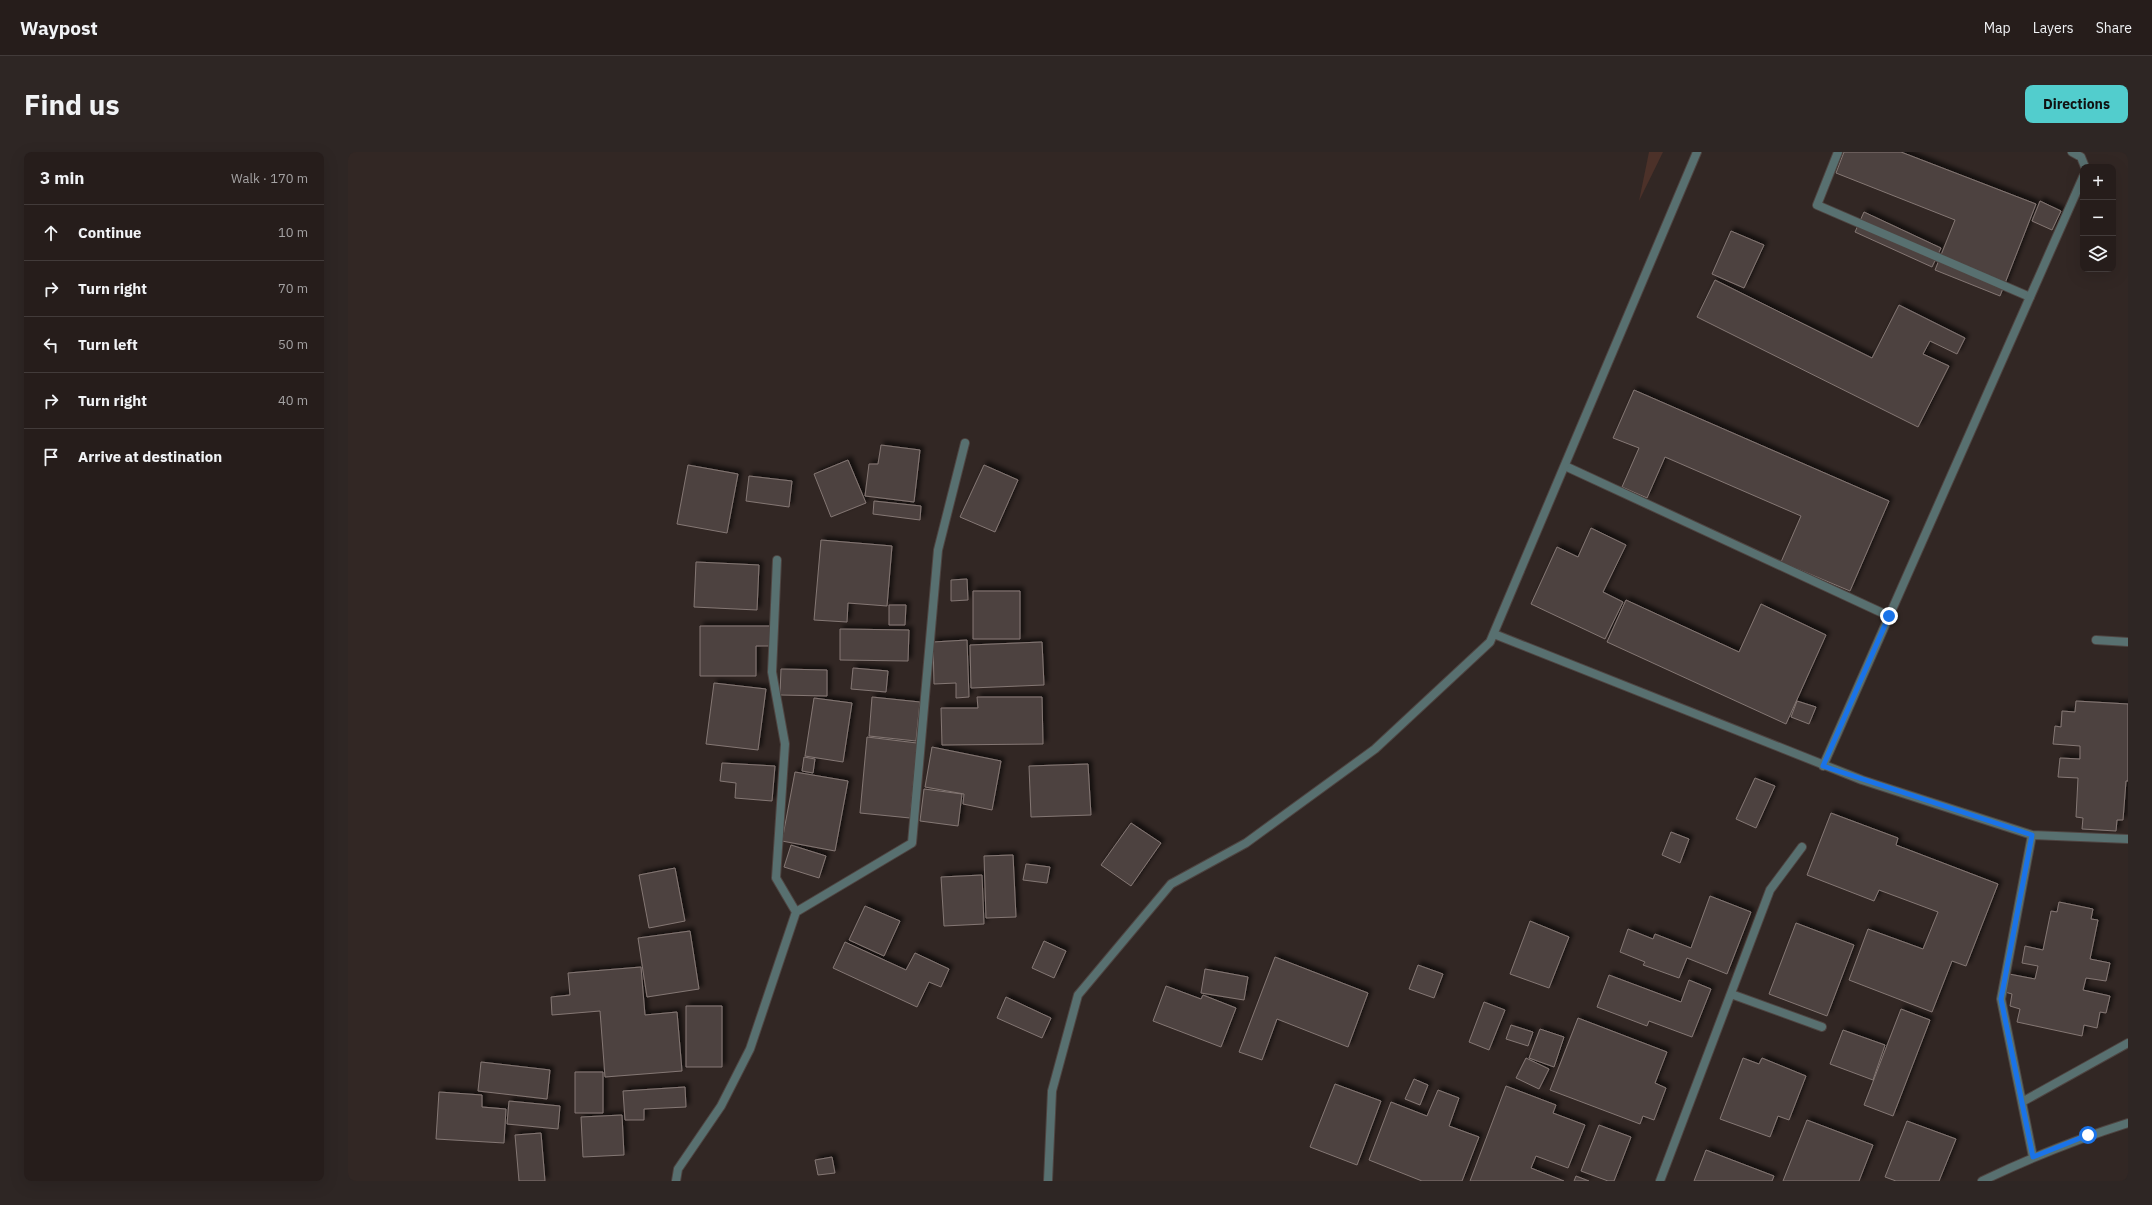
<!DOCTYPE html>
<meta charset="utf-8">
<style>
:root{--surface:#261d1b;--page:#2e2624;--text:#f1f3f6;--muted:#a4a2a3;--line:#423b3a;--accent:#52cdcd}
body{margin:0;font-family:"IBM Plex Sans",sans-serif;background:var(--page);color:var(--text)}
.controls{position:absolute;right:12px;top:12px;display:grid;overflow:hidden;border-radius:8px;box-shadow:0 4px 16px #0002}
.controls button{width:36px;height:36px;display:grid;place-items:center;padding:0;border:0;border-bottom:1px solid var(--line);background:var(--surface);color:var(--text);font:20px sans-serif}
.stop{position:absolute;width:12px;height:12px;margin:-9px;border:3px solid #1a73e8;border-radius:50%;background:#fff}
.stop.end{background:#1a73e8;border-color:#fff;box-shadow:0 1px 4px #0008}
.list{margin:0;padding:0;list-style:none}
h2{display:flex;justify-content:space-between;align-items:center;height:52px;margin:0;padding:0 16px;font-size:17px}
h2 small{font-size:13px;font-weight:400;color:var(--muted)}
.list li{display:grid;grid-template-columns:26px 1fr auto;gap:12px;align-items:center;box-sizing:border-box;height:56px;padding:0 16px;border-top:1px solid var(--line)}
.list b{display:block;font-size:15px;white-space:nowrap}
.list em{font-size:13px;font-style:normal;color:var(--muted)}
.icon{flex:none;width:22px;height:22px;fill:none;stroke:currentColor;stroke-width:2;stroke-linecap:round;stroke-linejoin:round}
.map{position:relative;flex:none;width:1780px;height:1029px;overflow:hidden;border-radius:8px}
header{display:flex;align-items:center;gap:24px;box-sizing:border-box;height:56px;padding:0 20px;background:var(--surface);border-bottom:1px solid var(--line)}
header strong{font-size:19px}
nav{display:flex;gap:22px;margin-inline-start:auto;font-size:14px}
.intro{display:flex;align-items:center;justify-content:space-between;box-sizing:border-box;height:96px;padding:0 24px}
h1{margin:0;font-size:28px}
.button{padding:10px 18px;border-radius:8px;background:var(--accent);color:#111;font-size:14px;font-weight:700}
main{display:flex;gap:24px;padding:0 24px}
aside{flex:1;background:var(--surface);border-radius:8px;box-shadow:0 4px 16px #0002}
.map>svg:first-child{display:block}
</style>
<header>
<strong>Waypost</strong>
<nav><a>Map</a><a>Layers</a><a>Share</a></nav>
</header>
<div class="intro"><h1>Find us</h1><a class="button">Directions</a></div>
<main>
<aside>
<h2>3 min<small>Walk · 170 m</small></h2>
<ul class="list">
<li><svg class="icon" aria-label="ahead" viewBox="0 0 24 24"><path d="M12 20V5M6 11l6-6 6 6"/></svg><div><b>Continue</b></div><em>10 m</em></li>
<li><svg class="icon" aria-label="right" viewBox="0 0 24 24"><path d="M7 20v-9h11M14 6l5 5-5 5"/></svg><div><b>Turn right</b></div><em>70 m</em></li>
<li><svg class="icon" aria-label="left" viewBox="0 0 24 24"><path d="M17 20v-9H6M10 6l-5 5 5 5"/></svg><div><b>Turn left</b></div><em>50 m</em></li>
<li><svg class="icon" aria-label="right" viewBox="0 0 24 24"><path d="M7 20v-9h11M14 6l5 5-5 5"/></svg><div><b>Turn right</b></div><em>40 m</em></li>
<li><svg class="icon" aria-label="arrive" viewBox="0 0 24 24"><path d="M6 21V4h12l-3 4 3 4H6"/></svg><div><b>Arrive at destination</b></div></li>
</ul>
</aside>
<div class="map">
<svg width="1780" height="1029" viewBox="0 0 1780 1029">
<defs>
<filter id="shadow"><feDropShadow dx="3.5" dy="-3.5" stdDeviation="2" flood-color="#0009"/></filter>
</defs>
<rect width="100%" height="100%" fill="#322724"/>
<path fill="#4c3129" d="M1301 0H1315L1291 49Z"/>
<path fill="#4e4340" stroke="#847774" filter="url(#shadow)" d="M1496 0H1553L1688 52 1652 144 1587 118 1607 68 1488 21Z
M1692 49 1713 59 1704 78 1684 69Z
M1516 60 1593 96 1584 115 1507 80Z
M1383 79 1416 93 1396 136 1364 122Z
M1367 128 1524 206 1551 153 1617 186 1609 202 1582 189 1575 202 1601 214 1570 275 1349 165Z
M1286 238 1541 349 1502 439 1433 410 1453 364 1317 305 1299 346 1274 335 1291 296 1265 286Z
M533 293 572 298 566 350 517 344 521 312H530Z
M500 308 518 351 483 365 466 322Z
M340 313 390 322 379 381 329 372Z
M636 313 670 328 647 380 612 365Z
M401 324 444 329 441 355 398 349Z
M526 349 573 354 572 368 525 362Z
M1243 376 1278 393 1255 440 1275 450 1257 487 1183 452 1209 395 1230 405Z
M473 388 544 394 539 454 500 451 499 470 466 468Z
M348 410 411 413 409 458 346 455Z
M619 427 620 448 603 449V428Z
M625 439H672V487H625Z
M1278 448 1391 500 1413 452 1478 483 1438 572 1259 490Z
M541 453H558L557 473H541Z
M352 474H423V494H408V524H352Z
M492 477 561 478 560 509 492 508Z
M619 488 621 545 608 546V531L586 532 585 490Z
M694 490 696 533 623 536 622 493Z
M505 516 540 519 538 540 503 537Z
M433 517 479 518V544L432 543Z
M366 531 418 537 410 598 358 592Z
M524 545 572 550 568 589 521 584Z
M629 545H694L695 592 594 593 593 556H630Z
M466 546 504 551 495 610 457 604Z
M1449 549 1468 555 1461 572 1443 565Z
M1728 549 1780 552V629H1778L1775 668H1769L1768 679 1734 677 1735 666 1728 665 1730 626 1710 625 1712 606 1732 607V594L1705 592 1707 574 1713 575 1714 559 1727 560Z
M519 585 569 591 562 666 512 661Z
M584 595 653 609 644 658 615 652 616 642 577 635Z
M456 605 467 607 465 621 454 619Z
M374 611 427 614 424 649 387 646 388 631 372 629Z
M740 612 743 663 683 665 681 614Z
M447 620 500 629 487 699 434 689Z
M1407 626 1427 634 1408 676 1388 667Z
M576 637 614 642 610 674 572 669Z
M1483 661 1550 686 1548 693 1650 732 1618 814 1604 809 1584 860 1501 828 1520 777 1575 797 1590 760 1531 738 1526 749 1459 723Z
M783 671 813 691 783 734 753 713Z
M1323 680 1341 687 1332 711 1314 703Z
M443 693 478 704 471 726 436 715Z
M665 703 668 765 638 766 636 704Z
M678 712 702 715 699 731 675 728Z
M327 716 337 769 301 776 291 723Z
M634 723 636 772 596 774 593 725Z
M1362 744 1403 760 1379 822 1339 806 1331 826 1295 813 1297 810 1272 800 1280 777 1305 787 1307 782 1343 796Z
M1711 750 1745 757 1743 767 1750 768 1742 807 1762 811 1758 829 1738 826 1735 838 1762 844 1758 861 1752 860 1749 876 1736 873 1734 884 1669 870 1672 857 1662 854 1664 842 1657 840 1661 822 1687 827 1690 814 1674 811 1677 794 1695 798 1703 759 1709 760Z
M517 754 552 769 536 804 501 788Z
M1182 769 1221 785 1201 836 1162 822Z
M1448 771 1506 793 1479 864 1421 842Z
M342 779 351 837 299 845 290 786Z
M696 789 718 799 706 826 684 816Z
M497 790 558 818 567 801 601 817 593 835 581 830 569 855 485 816Z
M927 805 1020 841 1000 895 929 867 914 908 891 900Z
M1070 813 1095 822 1086 846 1061 837Z
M293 815 297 863 329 860 334 919 257 925 252 859 204 863 203 845 222 843 220 821Z
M857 817 900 825 896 848 853 841Z
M1261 823 1333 850 1341 828 1363 837 1344 885 1301 869 1299 874 1249 855Z
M818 834 853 847 855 843 888 856 873 895 805 869Z
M658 845 703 866 694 886 649 866Z
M1136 850 1157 858 1141 898 1121 890Z
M338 854H374V915H338Z
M1553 857 1582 868 1545 964 1516 953Z
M1230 866 1319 900 1307 931 1318 936 1306 968 1295 964 1292 972 1202 938Z
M1163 873 1185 880 1180 894 1158 887Z
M1192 877 1216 885 1206 915 1181 906Z
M1495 878 1537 893 1525 928 1482 912Z
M1178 906 1201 917 1191 937 1168 926Z
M1395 906 1411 912 1414 906 1458 924 1441 968 1430 964 1422 985 1372 967Z
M133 910 202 918 199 947 130 939Z
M227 920H255V961H227Z
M1066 927 1080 933 1072 953 1057 947Z
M987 932 1033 949 1009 1013 962 995Z
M1158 934 1208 953 1205 961 1237 973 1220 1016 1188 1004 1183 1016 1216 1029H1122Z
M337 935 338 955 296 957V968H277L275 939Z
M1090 938 1111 946 1101 974 1131 985 1114 1029H1074L1021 1008 1043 950 1079 964Z
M91 940 134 943V955L158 957 156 991 88 987Z
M161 949 212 954 210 977 159 972Z
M274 963 276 1003 235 1005 233 965Z
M1459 968 1525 993 1511 1029H1435Z
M1559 969 1608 987 1591 1029H1548L1537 1025Z
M1251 973 1283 985 1266 1029H1260L1233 1019Z
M193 981 197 1029H171L167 983Z
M1358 998 1426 1024 1424 1029H1346Z
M484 1005 487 1021 470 1023 467 1008Z
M1228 1024 1241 1029H1226Z"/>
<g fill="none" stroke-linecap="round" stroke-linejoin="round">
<defs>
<path id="lane" d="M1490 0 1469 53 1682 145
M1217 314 1541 464"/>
<path id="street" d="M1724 0 1733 5 1737 15
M429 408 424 520 437 592 428 726 448 760
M1146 482 1514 628 1684 683 1780 687
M1748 488 1780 490
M1475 614 1735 25
M1684 683 1653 847 1685 1005
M1383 842 1474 875
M1674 950 1780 891
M328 1029 330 1017 373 954 402 897 448 760 564 691 590 398 617 291
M700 1029 704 939 730 843 823 732 898 691 1027 597 1142 490 1349 0
M1312 1029 1422 738 1454 695
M1634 1029C1682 1006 1729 987 1780 971"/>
</defs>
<use href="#lane" stroke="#4e4441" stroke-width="10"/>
<use href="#street" stroke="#4e4441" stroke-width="10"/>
<use href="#lane" stroke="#587070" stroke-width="8"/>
<use href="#street" stroke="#587070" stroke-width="8"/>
</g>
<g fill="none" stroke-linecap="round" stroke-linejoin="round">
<path stroke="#1a73e8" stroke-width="5" d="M1541 464 1475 614 1684 683 1653 847 1685 1005 1740 983"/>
</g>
</svg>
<div class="controls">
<button>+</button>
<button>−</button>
<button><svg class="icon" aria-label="layers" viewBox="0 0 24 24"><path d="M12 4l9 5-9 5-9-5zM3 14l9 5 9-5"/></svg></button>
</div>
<div class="stop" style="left:1740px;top:983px"></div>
<div class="stop end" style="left:1541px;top:464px"></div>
</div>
</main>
